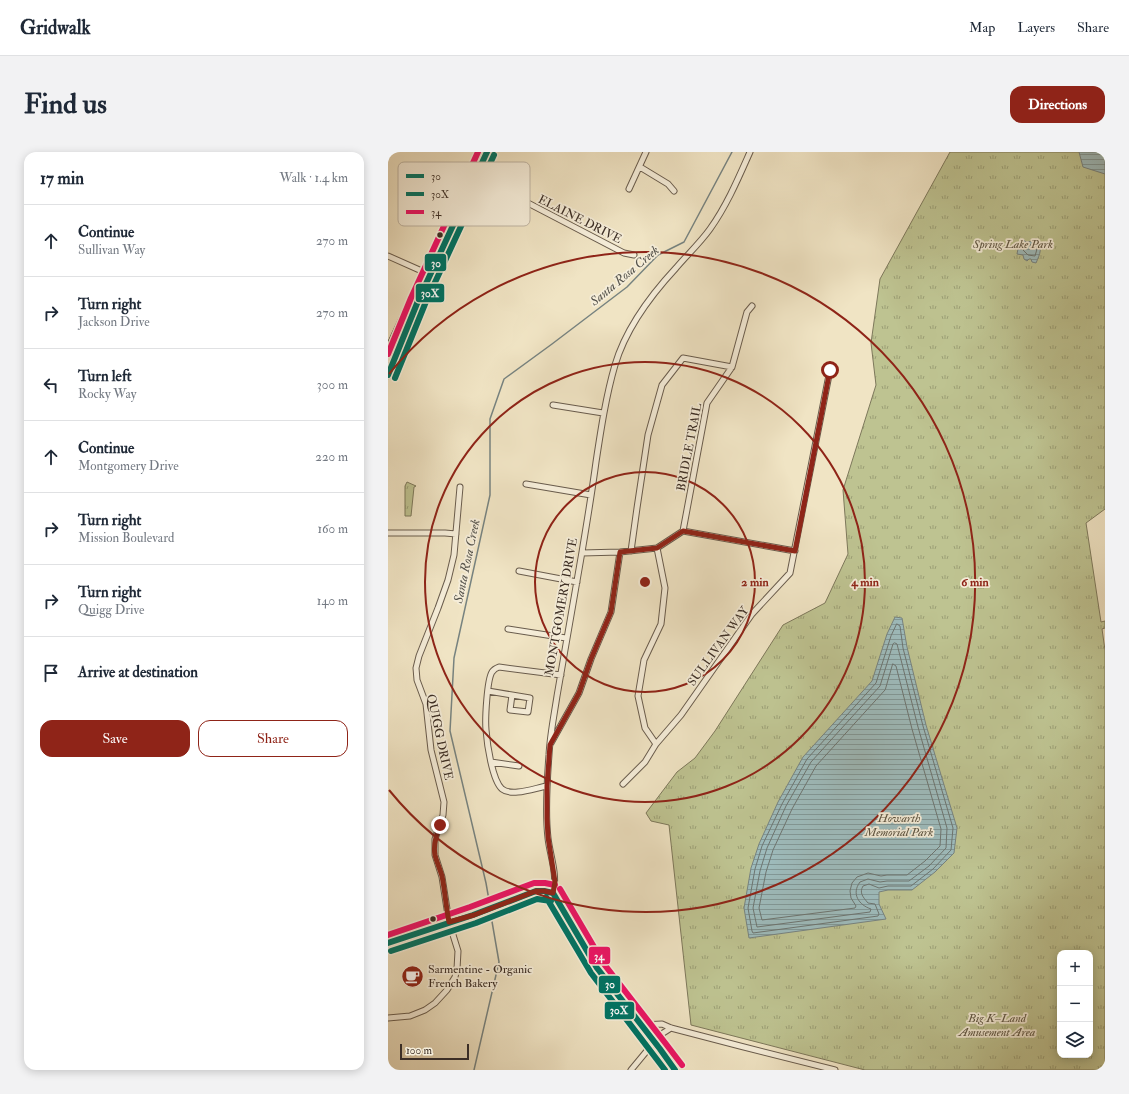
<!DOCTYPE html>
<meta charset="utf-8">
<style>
:root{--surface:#fff;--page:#f2f2f3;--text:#1f2937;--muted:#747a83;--line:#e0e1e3;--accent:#8f2418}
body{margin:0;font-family:"IM FELL Double Pica",serif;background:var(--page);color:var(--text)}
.controls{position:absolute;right:12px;bottom:12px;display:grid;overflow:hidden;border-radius:8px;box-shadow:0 2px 10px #0003}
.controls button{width:36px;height:36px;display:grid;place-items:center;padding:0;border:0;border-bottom:1px solid var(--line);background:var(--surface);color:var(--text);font:20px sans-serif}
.scale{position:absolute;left:12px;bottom:10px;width:69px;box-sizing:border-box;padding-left:4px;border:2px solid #3c2e25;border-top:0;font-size:11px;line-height:14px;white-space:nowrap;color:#3c2e25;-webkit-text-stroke:3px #f5edd9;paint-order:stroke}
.stop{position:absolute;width:12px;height:12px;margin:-9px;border:3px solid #8f2418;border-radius:50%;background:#fff}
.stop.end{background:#8f2418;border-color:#fff;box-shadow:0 1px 4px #0008}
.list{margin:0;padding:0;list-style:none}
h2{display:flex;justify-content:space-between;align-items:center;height:52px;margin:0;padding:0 16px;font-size:17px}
h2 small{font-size:13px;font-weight:400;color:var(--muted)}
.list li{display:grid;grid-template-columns:26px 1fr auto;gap:12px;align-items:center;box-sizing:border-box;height:72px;padding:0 16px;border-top:1px solid var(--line)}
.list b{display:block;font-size:15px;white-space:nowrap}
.list p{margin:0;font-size:13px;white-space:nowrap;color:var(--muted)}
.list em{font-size:13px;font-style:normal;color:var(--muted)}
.actions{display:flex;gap:8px;padding:12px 16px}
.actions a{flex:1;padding:9px 0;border:1px solid var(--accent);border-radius:12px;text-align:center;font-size:14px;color:var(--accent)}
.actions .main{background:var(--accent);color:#fff}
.icon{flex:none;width:22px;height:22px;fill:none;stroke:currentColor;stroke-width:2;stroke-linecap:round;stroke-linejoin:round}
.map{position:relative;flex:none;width:717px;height:918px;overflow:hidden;border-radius:12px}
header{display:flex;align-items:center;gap:24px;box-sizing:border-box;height:56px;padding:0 20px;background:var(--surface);border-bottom:1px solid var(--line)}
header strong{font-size:19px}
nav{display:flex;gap:22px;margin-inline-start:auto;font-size:14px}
.intro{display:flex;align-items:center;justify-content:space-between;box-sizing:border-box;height:96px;padding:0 24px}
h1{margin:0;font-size:28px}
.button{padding:10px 18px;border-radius:12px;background:var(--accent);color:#fff;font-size:14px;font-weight:700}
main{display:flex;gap:24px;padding:0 24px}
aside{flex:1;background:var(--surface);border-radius:12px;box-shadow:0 2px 10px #0003}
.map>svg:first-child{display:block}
</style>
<header>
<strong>Gridwalk</strong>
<nav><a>Map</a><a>Layers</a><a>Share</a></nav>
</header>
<div class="intro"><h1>Find us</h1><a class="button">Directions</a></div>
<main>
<aside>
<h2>17 min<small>Walk · 1.4 km</small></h2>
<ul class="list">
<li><svg class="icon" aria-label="ahead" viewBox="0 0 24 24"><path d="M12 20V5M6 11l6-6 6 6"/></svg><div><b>Continue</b><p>Sullivan Way</p></div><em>270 m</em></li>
<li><svg class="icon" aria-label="right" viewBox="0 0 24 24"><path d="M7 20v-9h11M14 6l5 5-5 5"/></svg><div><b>Turn right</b><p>Jackson Drive</p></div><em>270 m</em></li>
<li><svg class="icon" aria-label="left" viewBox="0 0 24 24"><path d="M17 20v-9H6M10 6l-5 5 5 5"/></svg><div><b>Turn left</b><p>Rocky Way</p></div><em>300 m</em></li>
<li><svg class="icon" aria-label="ahead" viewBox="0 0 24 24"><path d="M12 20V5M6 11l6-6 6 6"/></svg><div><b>Continue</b><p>Montgomery Drive</p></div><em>220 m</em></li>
<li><svg class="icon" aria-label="right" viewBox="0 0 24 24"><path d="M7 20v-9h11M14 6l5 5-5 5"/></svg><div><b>Turn right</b><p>Mission Boulevard</p></div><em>160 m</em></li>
<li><svg class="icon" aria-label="right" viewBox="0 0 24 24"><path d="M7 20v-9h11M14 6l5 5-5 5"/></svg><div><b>Turn right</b><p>Quigg Drive</p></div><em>140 m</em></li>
<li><svg class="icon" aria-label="arrive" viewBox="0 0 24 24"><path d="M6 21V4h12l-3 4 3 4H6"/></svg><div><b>Arrive at destination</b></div></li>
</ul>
<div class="actions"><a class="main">Save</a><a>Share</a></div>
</aside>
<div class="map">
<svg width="717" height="918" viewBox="0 0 717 918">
<defs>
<pattern id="park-tufts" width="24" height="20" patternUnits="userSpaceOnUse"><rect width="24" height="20" fill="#bec391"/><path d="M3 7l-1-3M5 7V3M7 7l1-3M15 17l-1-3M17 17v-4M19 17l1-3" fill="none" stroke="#9c9f76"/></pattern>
<pattern id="water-rules" width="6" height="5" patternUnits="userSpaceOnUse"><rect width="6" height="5" fill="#9ebcbd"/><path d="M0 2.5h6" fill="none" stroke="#829999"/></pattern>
</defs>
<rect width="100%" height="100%" fill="#f0e4c4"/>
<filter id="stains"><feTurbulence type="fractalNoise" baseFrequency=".005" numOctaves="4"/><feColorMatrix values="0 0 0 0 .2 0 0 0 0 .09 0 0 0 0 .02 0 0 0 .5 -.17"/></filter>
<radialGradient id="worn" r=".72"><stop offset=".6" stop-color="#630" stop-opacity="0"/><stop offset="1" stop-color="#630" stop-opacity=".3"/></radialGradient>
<path fill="url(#park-tufts)" stroke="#7d785b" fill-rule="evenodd" d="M562 0H717V357L698 371 713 470 717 469V476L714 477 717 498V918H477L303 873 281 673 263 669 258 661 289 620 307 606 327 579 395 473 437 451 460 402 455 338 488 233 483 191 492 127ZM672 801H702V903H672Z
M19 330 28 334 26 335 23 364H17V334Z"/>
<path fill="url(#water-rules)" stroke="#778380" d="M691 0H717V22L695 15Z
M635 87 638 90 645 89 647 87H649C655 95 652 102 648 111L644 110 643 107H641L639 109 636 107 635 103 629 102C630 97 631 90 635 87Z
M507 465 514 466 519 495 538 573 569 676 566 701 547 720 524 738H500L491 740V752L498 767 361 786 356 756 363 716 371 692 390 650 415 605 484 529 490 510 499 482Z"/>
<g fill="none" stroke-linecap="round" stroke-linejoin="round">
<path stroke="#6d7571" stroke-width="1" d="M647 93 649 97 647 104 640 103 635 98 636 94Z
M509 472 512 474 515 496 535 574 565 676 563 698 545 717 523 734H500L491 736 481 732 475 734C471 741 475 745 480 751L487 752 491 762 490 764 365 781 364 779 360 756 367 717 374 694 394 652 419 607 488 531 503 484Z
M507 491 509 492 530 575 559 676 558 696 541 714 521 729H499L492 730 480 727 472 730C463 742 471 753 483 757L482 760 369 775 365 756 372 719 379 696 398 654 423 610 492 534 505 492Z
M505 512 508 514 524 577 553 677 552 694 537 709 519 723H499L493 724 480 721 469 725 464 731 462 739 463 746 468 754 467 756 374 768 371 756 378 720 385 698 404 657 428 614 497 538Z"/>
<path stroke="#778380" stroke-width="1.5" d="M102 754 98 731 62 579 66 506 102 343V267L116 227 164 192 239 135 270 103 296 90 344 0
M86 918 111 810 102 758"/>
<defs>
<path id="minor" d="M252 15 280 32 286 39
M88 24 236 101 246 103
M241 37 258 0
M0 104 36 120
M165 253 215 261
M138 332 203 343
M295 379 319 251 344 215 359 160 364 154
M0 381H57L68 382
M243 399 249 356 260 283 274 233 295 206 344 215
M194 401 232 400 269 396 295 379 407 399
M131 419 189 430
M120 477 178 486
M100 539 142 546 140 560 122 558 124 543
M163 591 191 541 203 507 223 460 232 400
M268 592 257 576 250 544 256 508 273 472 277 436 269 396
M103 610 131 614
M235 632 257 610 268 592 293 563 364 462 402 421 442 218
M159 634C147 636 124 645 114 637 104 628 99 591 98 578 97 567 99 528 104 520 106 517 108 516 111 515L173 523
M165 741C170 723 162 704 160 686 157 660 159 629 161 603 162 583 166 564 169 544 177 496 186 448 194 400 199 370 204 340 208 310 213 277 218 244 227 213 238 176 262 144 288 116 299 103 312 91 322 77 339 53 350 27 362 0
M0 866 22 864 37 858 47 851 59 838 67 825 69 817 70 799 61 770 54 725 47 703V687L55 663 56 650 43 598 38 552 29 528 28 516 31 504 50 456 60 428 66 403 72 335
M254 873 274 872 283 876 352 894 447 918
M243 918 272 883 283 876"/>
<path id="major" d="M0 198 91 0
M0 223 30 149 99 0
M0 791 85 763 148 739H156L165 741 209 816 272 897 287 918"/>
</defs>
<use href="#minor" stroke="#695c4d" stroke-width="7"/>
<use href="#major" stroke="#3c2e25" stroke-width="8"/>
<use href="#minor" stroke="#f5edd9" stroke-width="5"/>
<use href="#major" stroke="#f0e4c4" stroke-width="6"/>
<defs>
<path id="bus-1" d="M0 223 30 149 99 0
M165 741 209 816 272 897 287 918
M0 791 85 763 148 739H156L165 741"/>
<path id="bus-2" d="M7 226 37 152 106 3
M158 745 203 821 277 918
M3 799 88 771 149 747 163 749"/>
<path id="bus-3" d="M0 202 23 146 90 0
M172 737 216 812 278 892 294 913
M0 783 82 755 146 731H157L167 733"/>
</defs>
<use href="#bus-1" stroke="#f5edd9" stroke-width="9"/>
<use href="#bus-2" stroke="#f5edd9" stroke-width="9"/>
<use href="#bus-3" stroke="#f5edd9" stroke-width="9"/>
<use href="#bus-1" stroke="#007363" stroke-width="6"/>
<use href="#bus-2" stroke="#007363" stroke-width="6"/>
<use href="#bus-3" stroke="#eb1464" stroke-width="6"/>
</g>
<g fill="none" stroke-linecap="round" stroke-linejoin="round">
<path stroke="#8f2418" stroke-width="5" d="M52 673C48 683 45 693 47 703 49 711 52 717 54 724 57 739 58 755 61 770L86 763 148 739H156L165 741 167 730 160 685 159 666V634L162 593 191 541 203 507 223 460 232 400 269 396 295 379 407 399 442 218"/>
</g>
<g fill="none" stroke="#8f2418" stroke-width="2">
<circle cx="257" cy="430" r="110"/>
<circle cx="257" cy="430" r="220"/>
<path d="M1 222A330 330 0 1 1 1 638"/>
</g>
<defs>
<symbol id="cafe-disc" viewBox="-11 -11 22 22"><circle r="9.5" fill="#8f2418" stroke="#f5edd9"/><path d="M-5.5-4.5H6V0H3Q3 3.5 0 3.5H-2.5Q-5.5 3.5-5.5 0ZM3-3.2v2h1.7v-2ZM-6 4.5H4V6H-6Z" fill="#fff"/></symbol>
</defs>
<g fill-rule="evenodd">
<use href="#cafe-disc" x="12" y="812" width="25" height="25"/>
</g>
<g fill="#3c2e25" stroke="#f5edd9" stroke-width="1.5">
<circle cx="52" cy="83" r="3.5"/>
<circle cx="45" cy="767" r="3.5"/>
</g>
<g text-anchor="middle" stroke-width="3.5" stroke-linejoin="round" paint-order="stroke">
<g font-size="12" fill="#3c2e25" stroke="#f5edd9">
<text transform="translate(192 67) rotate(27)" y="4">ELAINE DRIVE</text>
<text transform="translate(301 295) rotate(-79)" y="4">BRIDLE TRAIL</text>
<text transform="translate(173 455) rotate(-80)" y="4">MONTGOMERY DRIVE</text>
<text transform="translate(330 494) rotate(-54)" y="4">SULLIVAN WAY</text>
<text transform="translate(52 585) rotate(78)" y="4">QUIGG DRIVE</text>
</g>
<g font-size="12" font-style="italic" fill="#5c5340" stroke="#f5edd9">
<text x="625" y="96">Spring Lake Park</text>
<text x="511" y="670">Howarth<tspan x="511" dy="14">Memorial Park</tspan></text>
<text x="609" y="870">Big K–Land<tspan x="609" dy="14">Amusement Area</tspan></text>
</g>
<g font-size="12" fill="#3c2e25" stroke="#f5edd9" text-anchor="start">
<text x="40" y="821">Sarmentine - Organic<tspan x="40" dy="14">French Bakery</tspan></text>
</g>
<g font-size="13" font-style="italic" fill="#54524b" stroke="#f5edd9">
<text transform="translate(236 123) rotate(-40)" y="5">Santa Rosa Creek</text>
<text transform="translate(78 409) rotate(-78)" y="5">Santa Rosa Creek</text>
</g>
</g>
<rect x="10" y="10" width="132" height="64" rx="6" fill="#f5edd9" stroke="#beb4a3" stroke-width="1"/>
<rect x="18" y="22" width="18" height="4" fill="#007363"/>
<rect x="18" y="40" width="18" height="4" fill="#007363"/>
<rect x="18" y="58" width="18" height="4" fill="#eb1464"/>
<g font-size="11" fill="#3c2e25">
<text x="43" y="28">30</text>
<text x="43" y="46">30X</text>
<text x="43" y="64">34</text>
</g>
<circle cx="257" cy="430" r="6" fill="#8f2418" stroke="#f5edd9" stroke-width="2"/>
<g font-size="12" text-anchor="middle" font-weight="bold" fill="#8f2418" stroke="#f5edd9" stroke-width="3.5" stroke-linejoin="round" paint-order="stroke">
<text x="367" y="434">2 min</text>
<text x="477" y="434">4 min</text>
<text x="587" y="434">6 min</text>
</g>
<g stroke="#f5edd9" stroke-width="1.5">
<rect x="36" y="101" width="23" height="19" rx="4" fill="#007363"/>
<rect x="27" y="131" width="30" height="20" rx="4" fill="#007363"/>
<rect x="200" y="794" width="23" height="19" rx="4" fill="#eb1464"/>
<rect x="210" y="823" width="23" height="19" rx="4" fill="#007363"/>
<rect x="216" y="849" width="31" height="19" rx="4" fill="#007363"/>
</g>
<g font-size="11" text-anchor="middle" font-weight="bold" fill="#fff">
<text x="48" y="115">30</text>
<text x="42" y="145">30X</text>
<text x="211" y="808">34</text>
<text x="222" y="836">30</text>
<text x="231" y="862">30X</text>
</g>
<rect width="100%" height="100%" filter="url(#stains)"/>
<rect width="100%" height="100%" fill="url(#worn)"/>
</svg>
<div class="controls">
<button>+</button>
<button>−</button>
<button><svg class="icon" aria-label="layers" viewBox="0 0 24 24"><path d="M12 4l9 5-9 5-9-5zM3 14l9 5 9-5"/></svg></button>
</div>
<div class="scale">100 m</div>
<div class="stop" style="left:442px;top:218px"></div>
<div class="stop end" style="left:52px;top:673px"></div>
</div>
</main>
